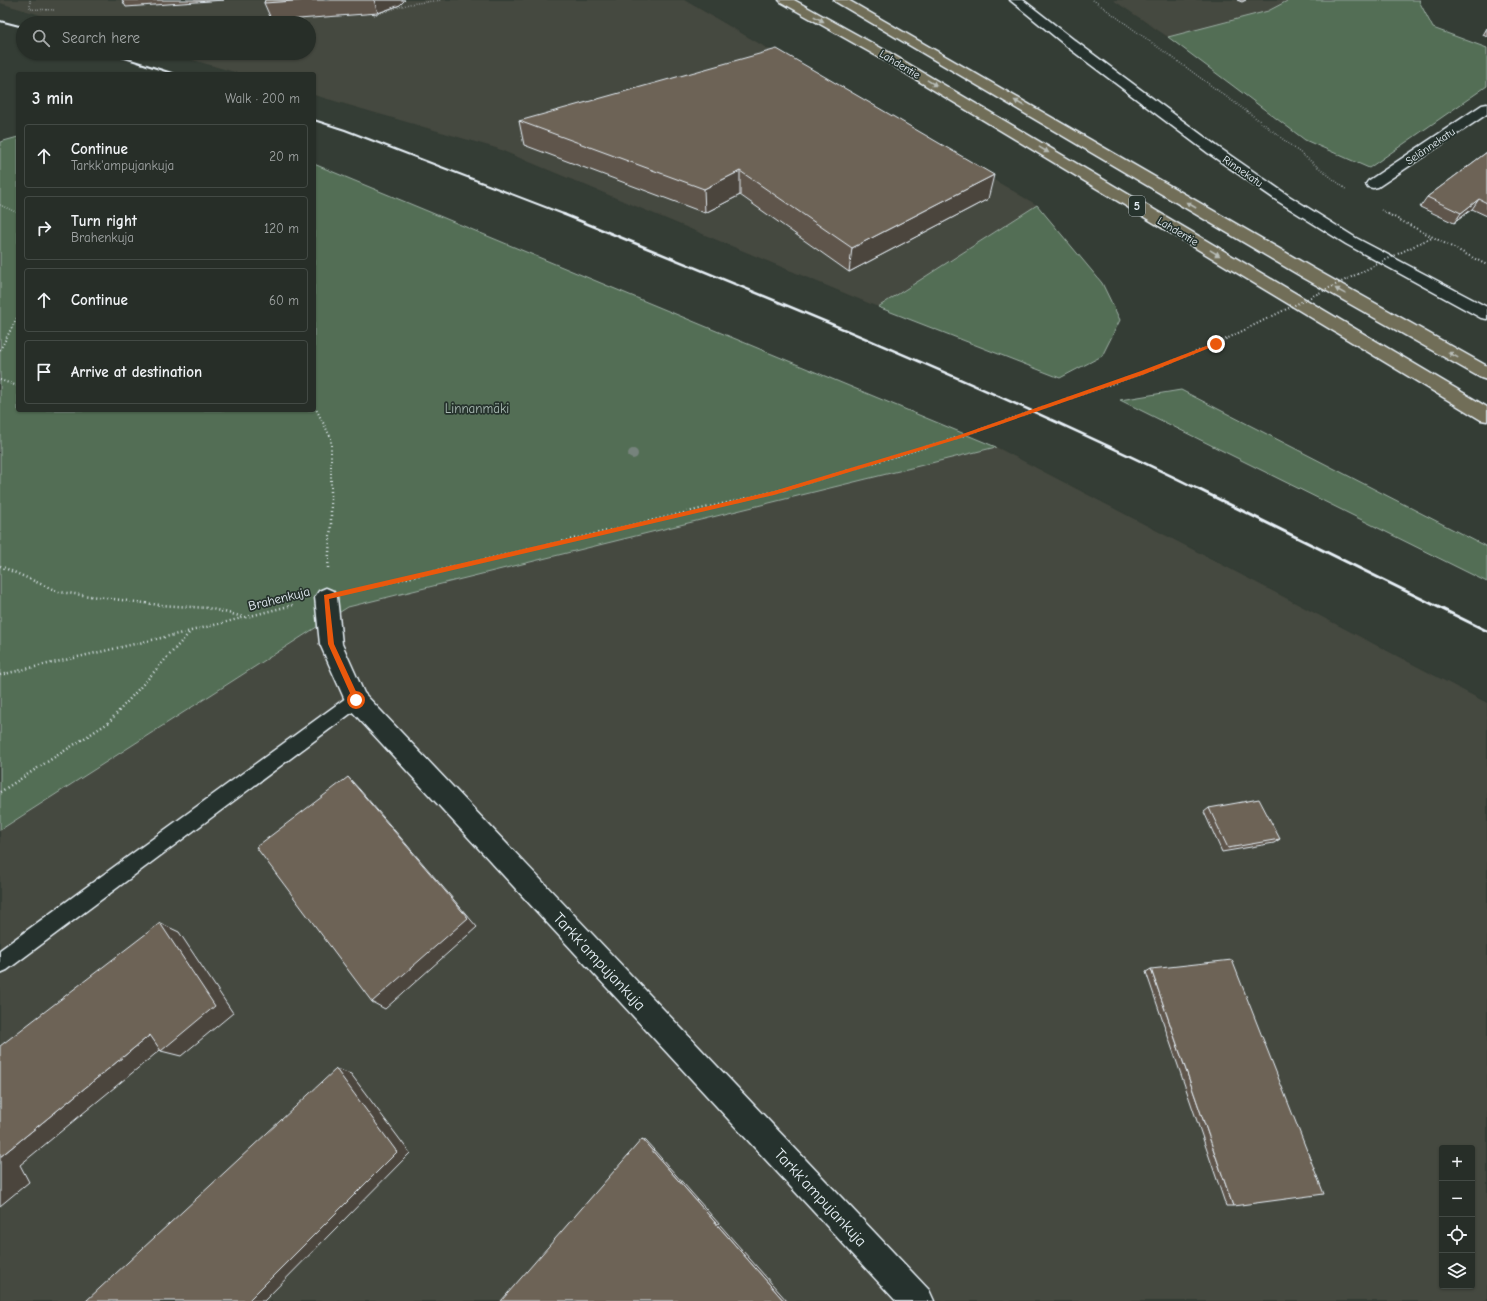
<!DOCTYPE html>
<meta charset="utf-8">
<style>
:root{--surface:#272e28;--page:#333a34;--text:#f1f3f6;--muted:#a4a8a8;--line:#434a45}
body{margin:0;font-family:"Comic Neue",sans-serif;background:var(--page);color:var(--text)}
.controls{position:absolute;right:12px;bottom:12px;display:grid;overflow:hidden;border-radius:4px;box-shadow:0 1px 3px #0004}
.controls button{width:36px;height:36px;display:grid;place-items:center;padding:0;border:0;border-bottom:1px solid var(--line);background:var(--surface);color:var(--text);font:20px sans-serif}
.stop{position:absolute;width:12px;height:12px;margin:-9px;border:3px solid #ea580c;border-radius:50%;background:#fff}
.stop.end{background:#ea580c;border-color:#fff;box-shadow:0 1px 4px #0008}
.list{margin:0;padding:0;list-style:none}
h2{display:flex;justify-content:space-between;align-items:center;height:52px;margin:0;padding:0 16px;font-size:17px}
h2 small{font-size:13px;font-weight:400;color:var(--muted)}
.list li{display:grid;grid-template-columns:26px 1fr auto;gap:12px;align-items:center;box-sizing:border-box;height:64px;margin:0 8px 8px;padding:0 8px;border:1px solid var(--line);border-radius:4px}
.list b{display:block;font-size:15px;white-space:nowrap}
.list p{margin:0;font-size:13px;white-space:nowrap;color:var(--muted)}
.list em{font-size:13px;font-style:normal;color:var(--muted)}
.icon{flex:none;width:22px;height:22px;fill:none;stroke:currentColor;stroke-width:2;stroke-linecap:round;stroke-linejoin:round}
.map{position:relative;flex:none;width:1487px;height:1301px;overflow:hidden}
.search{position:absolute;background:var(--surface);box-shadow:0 1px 3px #0004;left:16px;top:16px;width:300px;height:44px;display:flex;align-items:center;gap:10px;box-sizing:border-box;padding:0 14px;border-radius:22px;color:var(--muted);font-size:15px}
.panel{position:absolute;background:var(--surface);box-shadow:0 1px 3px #0004;left:16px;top:72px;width:300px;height:340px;border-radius:4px}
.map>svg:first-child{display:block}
</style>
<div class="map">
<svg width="1487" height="1301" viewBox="0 0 1487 1301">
<rect width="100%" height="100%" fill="#343d35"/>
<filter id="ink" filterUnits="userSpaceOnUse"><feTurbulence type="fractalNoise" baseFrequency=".025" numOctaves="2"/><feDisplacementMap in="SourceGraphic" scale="8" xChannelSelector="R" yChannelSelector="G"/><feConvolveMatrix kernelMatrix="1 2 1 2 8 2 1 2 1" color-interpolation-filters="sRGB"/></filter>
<g filter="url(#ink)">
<path fill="#45483f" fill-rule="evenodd" d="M0 0H684L1037 205 878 307 496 148 314 95V74H241L169 53H309V23H67L0 3Z
M1113 0H1289L1268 11 1168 37Z
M996 447 1487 703V1301H0V830L348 607ZM1442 1148H1472V1286H1442Z"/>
<path fill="#536e55" stroke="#9eb0a6" d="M1289 0H1420L1419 1 1433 28 1487 48V86L1369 168 1305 140 1168 37 1268 11Z
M18 137V410H314V164L996 447 348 607 0 830V142Z
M1037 205 1102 283 1120 320 1102 356 1060 378 878 307Z
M1181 390 1487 547V582L1120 400Z"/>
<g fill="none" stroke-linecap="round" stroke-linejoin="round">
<defs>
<path id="lane" d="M356 692 362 695 365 700 362 705 7 970 0 973V950L350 695Z"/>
<path id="street" d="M1487 104V114L1378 187 1373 188 1368 187 1366 184 1368 181 1482 105Z
M326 588 333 591 337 597 342 644 364 693 929 1290 934 1301H896L348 707 320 644 315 597 319 591Z"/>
<path id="secondary" d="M1010 0H1023L1078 43 1218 147 1289 196 1356 238 1487 307V319L1481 318 1346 244 1279 202 1208 153 1070 49Z"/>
<path id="highway" d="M779 0H794L890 53 1487 407V421L1481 420 882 59 781 2Z
M834 0H848L1316 270 1487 366V380L1481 378 1304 278 836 2Z"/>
</defs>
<use href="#lane" stroke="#e8f1f8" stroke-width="3"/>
<use href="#street" stroke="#e8f1f8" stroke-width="3"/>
<use href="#secondary" stroke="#e8f1f8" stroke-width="3"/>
<use href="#highway" stroke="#e8f1f8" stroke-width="3"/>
<path stroke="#e8f1f8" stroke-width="1.5" stroke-dasharray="0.5 2" stroke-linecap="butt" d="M30 0V9L55 10
M1093 0 1260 121 1347 190
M374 15 409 4 441 0
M0 205 18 213
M1381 210 1390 215"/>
<path stroke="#e8f1f8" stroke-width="2" stroke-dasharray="1 2.5" stroke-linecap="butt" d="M1388 214 1487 265
M1417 244 1432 238
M0 350 18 316
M1143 373 1216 344
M0 380 18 386
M314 408 316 409 331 438V490
M783 490 956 438"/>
<path stroke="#e8f1f8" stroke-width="2.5" stroke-dasharray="1 3" stroke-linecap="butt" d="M0 566 59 592 160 605 208 608 244 617
M328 568 331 524V489
M356 590 786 489
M0 675 191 631 293 605
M0 792 108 723 191 631"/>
<use href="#lane" fill="#26332d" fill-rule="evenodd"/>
<use href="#street" fill="#26332d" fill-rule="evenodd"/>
<use href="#secondary" fill="#26332d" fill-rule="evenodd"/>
<use href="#highway" fill="#716e59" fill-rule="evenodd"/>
<path stroke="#e8f1f8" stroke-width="2" d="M0 21 23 27
M109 53 175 74
M314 120 345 130 566 215"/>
<path stroke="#e8f1f8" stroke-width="2.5" d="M563 214C778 301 992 388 1200 490"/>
<path stroke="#e8f1f8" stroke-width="3" d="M1198 489 1487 631"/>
<path stroke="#e8f1f8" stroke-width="2" stroke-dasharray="1 2.5" stroke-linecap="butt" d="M1216 344 1416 245
M956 438 1143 373"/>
</g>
<circle fill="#76837c" cx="633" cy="454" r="5"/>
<path fill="#5e554b" stroke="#e8f1f8" d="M122 0H224L126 7Z
M265 0H405L400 5 378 13 272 21 264 3Z
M1237 0H1246L1242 2Z
M1487 28V37L1483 35Z
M519 121 988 199 849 272 740 195 705 213 524 145Z
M1487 152V216L1472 209 1454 223 1420 207 1427 197Z
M1209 808 1280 839 1274 843 1222 852 1204 812Z
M1151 969 1233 1206H1226L1146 972Z"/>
<path fill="#4c453d" stroke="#e8f1f8" d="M374 0H405L400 5 378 13Z
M740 171V195L705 213 704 189Z
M994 175 988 199 849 272 852 248Z
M1479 199 1472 209 1454 223 1461 213Z
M348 777 360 790 477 927 385 1009 372 1002Z
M160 923 179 932 233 1013 181 1056 161 1051Z
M150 1035 171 1041 20 1165 29 1182 0 1206V1157Z
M336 1069 351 1074 410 1153 264 1301H248Z
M642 1139 646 1141 787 1301H784Z"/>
<path fill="#6d6357" stroke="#e8f1f8" d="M265 0H310L264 3Z
M777 49 994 175 852 248 740 171 704 189 519 121Z
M1487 152V203L1479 199 1461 213 1427 197Z
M348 777 468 918 372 1002 256 847Z
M1259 799 1280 839 1228 848 1209 808Z
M160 923 215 1006 161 1051 150 1035 0 1157V1046Z
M1232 960 1324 1194 1233 1206 1151 969Z
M336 1069 397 1152 248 1301H86Z
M642 1139 784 1301H501Z"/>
<defs><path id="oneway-solid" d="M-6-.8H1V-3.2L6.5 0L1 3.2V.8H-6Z"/></defs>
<g fill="#b8bdb8">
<use href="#oneway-solid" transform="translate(819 19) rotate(29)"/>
<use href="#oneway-solid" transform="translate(932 83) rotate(31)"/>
<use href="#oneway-solid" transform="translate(1019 103) rotate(-150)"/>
<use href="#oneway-solid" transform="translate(1044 150) rotate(31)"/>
<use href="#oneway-solid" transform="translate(1191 205) rotate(-150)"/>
<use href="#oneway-solid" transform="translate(1215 253) rotate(31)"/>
<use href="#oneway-solid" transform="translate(1340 291) rotate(-151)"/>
<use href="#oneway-solid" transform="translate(1453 355) rotate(-151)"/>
</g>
</g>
<path fill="#ea580c" d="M1214 343 1219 344 1145 374 958 439 774 495 329 599 334 644 360 700 356 703 354 702 328 644 324 595 774 491 954 437 1141 371Z"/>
<g text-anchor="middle" stroke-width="3.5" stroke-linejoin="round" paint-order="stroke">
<g font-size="11" fill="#e8f1f8" stroke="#26332d">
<text transform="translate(900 64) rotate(31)" y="4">Lahdentie</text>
<text transform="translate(1430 146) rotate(-34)" y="4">Selännekatu</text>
<text transform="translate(1243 171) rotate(35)" y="4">Rinnekatu</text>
<text transform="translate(1178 231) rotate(31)" y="4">Lahdentie</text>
</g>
<rect fill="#26332d" stroke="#aeb8bb" stroke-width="1" x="1129" y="196" width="16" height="20" rx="3"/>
<g font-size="12" font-weight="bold" fill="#e8f1f8">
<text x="1137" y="210">5</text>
</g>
<g font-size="13" fill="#acbdb7" stroke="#26332d">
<text x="477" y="413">Linnanmäki</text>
</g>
<g font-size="13" fill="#e8f1f8" stroke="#26332d">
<text transform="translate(279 598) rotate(-14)" y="5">Brahenkuja</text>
</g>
<g font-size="16" fill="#e8f1f8" stroke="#26332d">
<text transform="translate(600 961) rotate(47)" y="6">Tarkk'ampujankuja</text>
<text transform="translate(821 1197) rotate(47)" y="6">Tarkk'ampujankuja</text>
</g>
</g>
</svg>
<div class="controls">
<button>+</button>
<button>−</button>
<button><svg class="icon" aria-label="locate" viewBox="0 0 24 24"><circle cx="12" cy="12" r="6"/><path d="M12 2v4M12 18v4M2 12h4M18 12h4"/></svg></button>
<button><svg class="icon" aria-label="layers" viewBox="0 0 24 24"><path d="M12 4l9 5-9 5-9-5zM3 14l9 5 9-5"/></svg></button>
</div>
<div class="stop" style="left:356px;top:700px"></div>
<div class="stop end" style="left:1216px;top:344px"></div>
<div class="search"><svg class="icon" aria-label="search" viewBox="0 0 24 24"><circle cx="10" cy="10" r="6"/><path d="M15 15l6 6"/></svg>Search here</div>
<section class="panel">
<h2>3 min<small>Walk · 200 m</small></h2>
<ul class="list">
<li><svg class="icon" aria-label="ahead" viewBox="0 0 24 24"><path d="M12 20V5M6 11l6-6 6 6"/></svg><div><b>Continue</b><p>Tarkk'ampujankuja</p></div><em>20 m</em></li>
<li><svg class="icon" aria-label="right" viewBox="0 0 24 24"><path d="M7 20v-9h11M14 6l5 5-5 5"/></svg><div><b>Turn right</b><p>Brahenkuja</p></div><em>120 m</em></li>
<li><svg class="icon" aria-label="ahead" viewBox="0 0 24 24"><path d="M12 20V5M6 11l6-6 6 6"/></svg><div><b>Continue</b></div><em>60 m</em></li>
<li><svg class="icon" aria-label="arrive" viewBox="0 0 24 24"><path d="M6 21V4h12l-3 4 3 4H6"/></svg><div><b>Arrive at destination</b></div></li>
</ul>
</section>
</div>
